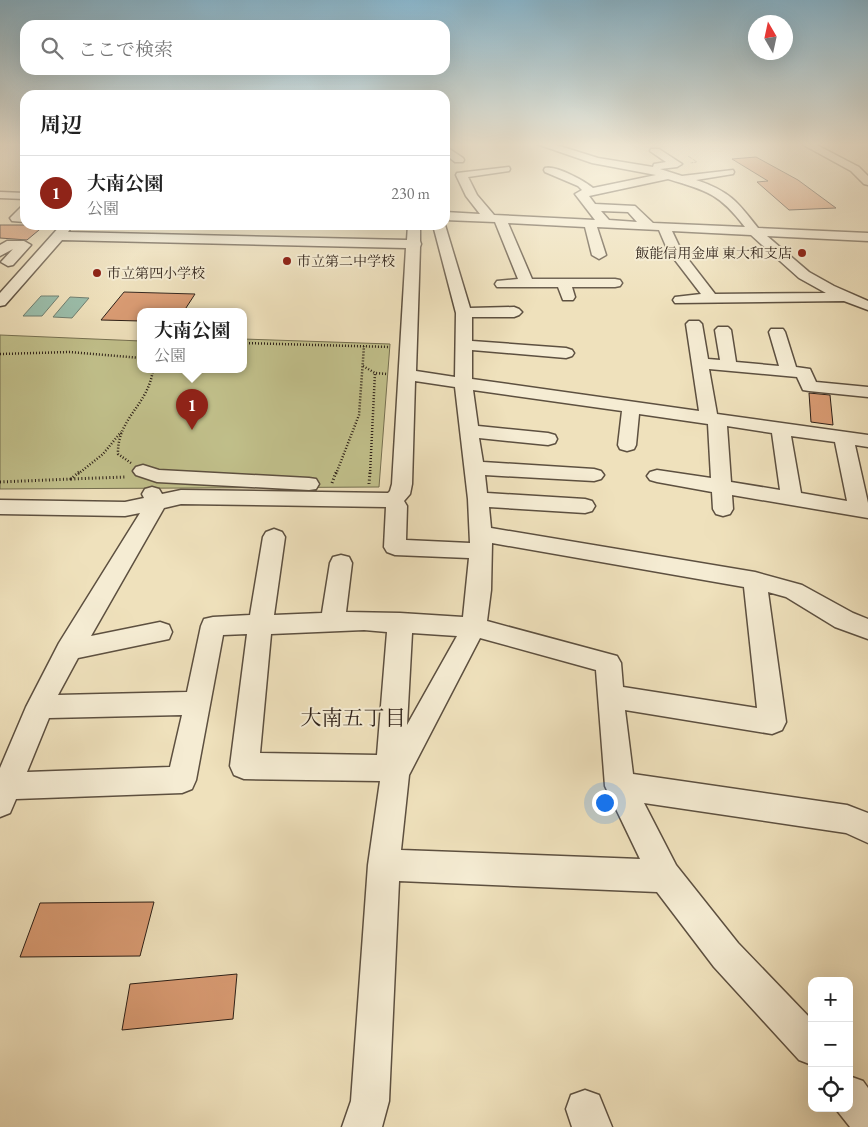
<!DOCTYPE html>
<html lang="ja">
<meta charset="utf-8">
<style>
:root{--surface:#fff;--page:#f6f6f6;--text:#222;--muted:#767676;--line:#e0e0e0;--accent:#8f2418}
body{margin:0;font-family:"EB Garamond","Noto Serif JP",serif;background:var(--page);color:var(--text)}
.controls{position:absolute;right:15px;bottom:15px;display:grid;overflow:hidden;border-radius:10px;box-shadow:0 5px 20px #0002}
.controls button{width:45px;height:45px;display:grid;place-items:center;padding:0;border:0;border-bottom:1px solid var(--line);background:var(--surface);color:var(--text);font:25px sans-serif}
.compass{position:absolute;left:748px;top:15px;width:45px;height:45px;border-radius:50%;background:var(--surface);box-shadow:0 5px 20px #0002;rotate:351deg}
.you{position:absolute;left:604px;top:802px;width:18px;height:18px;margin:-12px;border:4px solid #fff;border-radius:50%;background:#1a73e8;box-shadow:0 0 0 8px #1a73e833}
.badge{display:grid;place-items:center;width:32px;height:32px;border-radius:50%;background:var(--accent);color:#fff;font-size:16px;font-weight:700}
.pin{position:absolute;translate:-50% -41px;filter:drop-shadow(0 1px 2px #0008)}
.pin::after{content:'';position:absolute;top:26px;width:18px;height:15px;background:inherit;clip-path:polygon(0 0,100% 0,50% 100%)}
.popup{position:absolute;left:137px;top:308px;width:110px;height:65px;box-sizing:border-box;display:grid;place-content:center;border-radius:10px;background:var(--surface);filter:drop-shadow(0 1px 4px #0005);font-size:16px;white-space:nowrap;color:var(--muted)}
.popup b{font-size:19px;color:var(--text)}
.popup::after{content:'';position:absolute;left:50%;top:100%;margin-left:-10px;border:10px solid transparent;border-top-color:var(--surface)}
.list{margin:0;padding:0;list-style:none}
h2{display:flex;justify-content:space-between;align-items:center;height:65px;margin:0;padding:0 20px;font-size:21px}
h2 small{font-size:16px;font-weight:400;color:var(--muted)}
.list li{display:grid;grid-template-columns:32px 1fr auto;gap:15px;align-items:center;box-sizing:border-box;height:75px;padding:0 20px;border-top:1px solid var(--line)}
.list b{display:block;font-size:19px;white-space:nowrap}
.list p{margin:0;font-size:16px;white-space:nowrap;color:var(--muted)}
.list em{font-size:16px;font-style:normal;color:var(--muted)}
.icon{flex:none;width:28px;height:28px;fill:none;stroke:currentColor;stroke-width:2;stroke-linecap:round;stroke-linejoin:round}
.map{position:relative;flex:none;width:868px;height:1127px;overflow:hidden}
.search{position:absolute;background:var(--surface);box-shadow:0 5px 20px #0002;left:20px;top:20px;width:430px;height:55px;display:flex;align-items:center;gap:12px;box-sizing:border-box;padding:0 18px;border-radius:15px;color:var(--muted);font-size:19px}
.panel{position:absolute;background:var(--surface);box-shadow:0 5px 20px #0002;left:20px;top:90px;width:430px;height:140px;border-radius:15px}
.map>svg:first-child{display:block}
</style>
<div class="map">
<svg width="868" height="1127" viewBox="0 0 868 1127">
<rect width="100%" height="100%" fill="#efe1bc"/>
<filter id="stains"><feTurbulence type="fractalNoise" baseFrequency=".004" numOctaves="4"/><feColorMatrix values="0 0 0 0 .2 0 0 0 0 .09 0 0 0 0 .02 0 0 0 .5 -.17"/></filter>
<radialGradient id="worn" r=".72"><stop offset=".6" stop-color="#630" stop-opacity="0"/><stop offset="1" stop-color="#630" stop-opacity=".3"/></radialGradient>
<path fill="#c1c08b" stroke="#767051" d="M0 335 141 341V369H243V339L390 344 379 487 0 489Z"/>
<path fill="#9bbeab" stroke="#6f7e70" d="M41 296H59L42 316H23Z
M70 297 89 298 72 318 53 317Z"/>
<path fill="#d99b73" stroke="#2c1f17" d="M756 157 798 180 836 208 789 210 757 182 768 181 732 159Z
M0 225H45L27 240 0 238Z
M124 292 195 294 184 311H141V321L101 320Z
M809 393 830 395 833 425 811 422Z
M154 902 140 956 20 957 40 903Z
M237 974 233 1019 122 1030 130 984Z"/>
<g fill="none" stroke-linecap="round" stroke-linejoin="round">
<defs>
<path id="minor" d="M534 143H550L598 158 653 167 654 164 666 162 650 151 651 149H659L682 164 677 167 660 169 682 176 733 170 734 172 733 174 696 180C729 191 737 201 758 228L868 233V241L767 236 809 272 834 286 868 301V310L844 301 675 303 673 300 675 297 701 294 668 251 659 230 597 227 606 255 599 259 592 255 585 227 508 223 532 279H615L620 280 622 283 620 286 615 287H572L575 297 573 300H563L558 287H497L495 284 497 281 518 279 495 222 445 220V212L480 214 466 196 456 175 457 173 509 167 510 169 509 171 468 177 477 195 494 215 595 220 575 194 582 190 578 186 545 172 544 170 545 168C556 165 585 181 593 188L656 175 592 163ZM668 179C707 191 719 193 745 227L653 223 635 206 595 204 589 196ZM601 211 628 212 637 222 609 220ZM672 231 751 235 799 278 826 293 715 294 681 250Z
M800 143H813L859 167 868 176V185L864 184 851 171Z
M445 146 463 158 464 160 463 162H455L445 154Z
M0 192 25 193V199L0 198Z
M25 206V222L12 221 10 218 21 207Z
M61 225H73L68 232 407 240 408 225H420V241L421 244 420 247 416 371 455 377 456 313 433 225H445L470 308 514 307 519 309 522 312 519 315 514 317H472V341L566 348 572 350 574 353 572 356 566 358 472 350V379L699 411 686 324 689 321H699L702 324 708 359 720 360 715 330 718 327H728L731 330 736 362 779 366 769 332 771 329H783L785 332 796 367 810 369 816 382 868 387V397L809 391 803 390 797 377 709 369 717 414 868 435V447L855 445 868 503V518L732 495 733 509 730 514 723 516 716 514 713 509 712 492 657 482 650 480 647 476 650 472 657 470 711 478 708 424 639 414 636 445 634 449 627 451 620 449 618 445 622 411 473 390 478 426 548 433 555 435 557 439 555 443 548 445 479 438 483 462 594 469 601 471 604 475 601 479 594 481 485 475 487 493 585 499 592 501 595 506 592 511 585 513 489 507 491 528 755 572 802 585 853 613 868 619V639L835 627 786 597 768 592 786 722 782 730 772 734 625 710 633 774 847 805 868 813V843L846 833 644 803 676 865 738 943 812 1020V1065L799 1060 714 967 657 892 399 881 389 1101 382 1127H342L351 1101 368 865 380 781 244 779 234 775 230 766 247 634 223 635 196 780 192 789 182 793 16 799 10 813 0 817V768L26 707 59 643 140 513 125 516 0 514V500L125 502 144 498 142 494 145 489 152 487 159 489 162 494 181 490 388 493 390 491 392 484 406 248 62 240 5 305 0 306V293ZM415 381 455 387 468 499 470 543 406 540 407 506 404 501 410 494 412 484ZM727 426 772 433 780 490 731 482ZM791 436 835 442 847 501 801 493ZM181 504 386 507 384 547 387 552 395 555 469 558 463 617 400 613 346 612 352 563 349 557 341 555 333 557 330 563 322 613 274 615 285 537 282 532 274 529 266 532 263 537 250 615 213 617 204 619 201 626 187 692 58 695 78 658 169 639 172 632 169 625 160 622 91 636 164 508ZM492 543 744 587 757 708 623 687 621 663 617 656 487 621 491 590ZM364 630 387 632 377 755 260 753 271 634ZM412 633 457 636 407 725ZM480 638 596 670 605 786 640 859 401 850 409 775ZM182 715 170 767 27 772 49 718Z
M7 241H24L31 245 13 265 8 266 1 262 13 249 0 256V245Z
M143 465 159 470 309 478 316 479 319 484 316 489 309 490 157 482 136 475 133 471 136 467Z
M849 1076 863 1081 868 1088V1127H850L835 1108H849Z
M585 1090 599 1095 612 1127H572L566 1109 571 1095Z"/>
</defs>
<use href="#minor" stroke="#5d5040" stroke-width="3"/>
<path stroke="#2c1f17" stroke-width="1" stroke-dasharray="0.5 1" stroke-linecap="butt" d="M688 156 697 162 690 163"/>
<path stroke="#2c1f17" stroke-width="2.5" stroke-dasharray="1 2" stroke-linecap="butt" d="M243 343 390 347
M0 354 70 352 141 358
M363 366 375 373 387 374
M131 463 118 454C117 418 149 405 153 369
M78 474 103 454 121 432
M336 474 359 415 364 346
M370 474 375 373"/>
<path stroke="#2c1f17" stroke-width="3" stroke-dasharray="1 2.5" stroke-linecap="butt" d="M79 472 71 479 126 477
M0 482 71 479
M332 483 336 472
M369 484 370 472"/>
<use href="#minor" fill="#f5ecd3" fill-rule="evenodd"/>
</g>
<linearGradient id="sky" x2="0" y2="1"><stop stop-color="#89b8d0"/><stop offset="0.48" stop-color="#f8f2e1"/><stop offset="1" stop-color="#f8f2e1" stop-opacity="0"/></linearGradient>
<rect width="868" height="301" fill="url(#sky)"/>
<g fill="#8f2418" stroke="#f5ecd3" stroke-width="2">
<circle cx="802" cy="253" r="5"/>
<circle cx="287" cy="261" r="5"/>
<circle cx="97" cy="273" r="5"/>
</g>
<g text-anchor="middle" stroke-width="4" stroke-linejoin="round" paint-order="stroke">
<g font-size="14" fill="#2c1f17" stroke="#f5ecd3" text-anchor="start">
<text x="792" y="258" text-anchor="end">飯能信用金庫 東大和支店</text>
<text x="297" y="266">市立第二中学校</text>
<text x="107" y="278">市立第四小学校</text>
</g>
<g font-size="21" fill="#2c1f17" stroke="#f5ecd3">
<text x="353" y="725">大南五丁目</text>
</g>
</g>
<rect width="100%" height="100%" filter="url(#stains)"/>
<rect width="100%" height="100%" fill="url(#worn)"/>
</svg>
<div class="controls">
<button>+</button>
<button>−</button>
<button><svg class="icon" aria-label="locate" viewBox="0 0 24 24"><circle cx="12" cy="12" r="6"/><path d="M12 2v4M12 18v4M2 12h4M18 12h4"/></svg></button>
</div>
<svg class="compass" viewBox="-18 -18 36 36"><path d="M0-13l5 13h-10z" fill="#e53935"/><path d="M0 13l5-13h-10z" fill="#767676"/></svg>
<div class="you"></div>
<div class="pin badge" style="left:192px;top:430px">1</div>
<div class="popup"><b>大南公園</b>公園</div>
<div class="search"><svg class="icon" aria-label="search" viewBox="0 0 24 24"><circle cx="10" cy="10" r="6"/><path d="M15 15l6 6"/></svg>ここで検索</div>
<section class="panel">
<h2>周辺<small></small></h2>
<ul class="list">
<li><span class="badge">1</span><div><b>大南公園</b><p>公園</p></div><em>230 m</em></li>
</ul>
</section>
</div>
